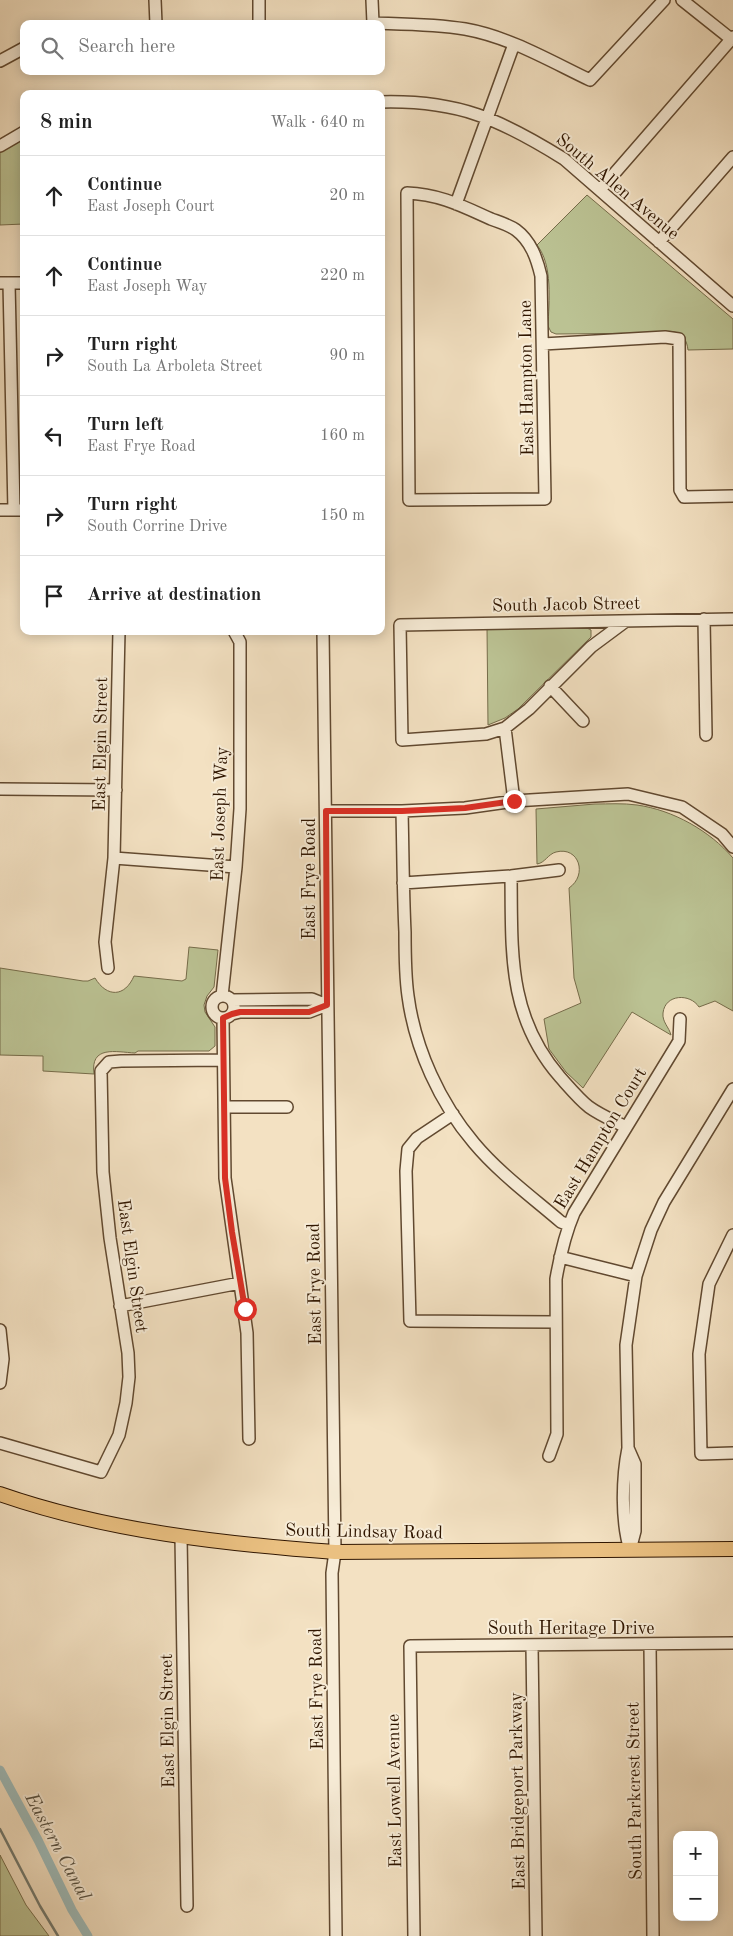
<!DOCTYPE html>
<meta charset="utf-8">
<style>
:root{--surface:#fff;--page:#f6f6f6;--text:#222;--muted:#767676;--line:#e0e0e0}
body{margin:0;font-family:"Old Standard TT",serif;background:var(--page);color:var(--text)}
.controls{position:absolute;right:15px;bottom:15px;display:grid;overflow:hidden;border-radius:10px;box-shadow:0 2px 12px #0003}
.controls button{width:45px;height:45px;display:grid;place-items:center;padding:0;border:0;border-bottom:1px solid var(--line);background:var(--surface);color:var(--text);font:25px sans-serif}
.stop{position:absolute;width:15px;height:15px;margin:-11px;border:4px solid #d93025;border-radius:50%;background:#fff}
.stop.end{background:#d93025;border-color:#fff;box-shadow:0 1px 5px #0008}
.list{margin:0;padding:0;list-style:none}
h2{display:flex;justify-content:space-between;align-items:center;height:65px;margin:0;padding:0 20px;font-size:21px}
h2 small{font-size:16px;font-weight:400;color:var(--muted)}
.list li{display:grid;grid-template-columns:32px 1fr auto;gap:15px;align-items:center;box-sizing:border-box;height:80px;padding:0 20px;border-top:1px solid var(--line)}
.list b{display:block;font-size:19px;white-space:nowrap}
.list p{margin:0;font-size:16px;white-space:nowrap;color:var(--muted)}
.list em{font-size:16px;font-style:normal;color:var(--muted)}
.icon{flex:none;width:28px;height:28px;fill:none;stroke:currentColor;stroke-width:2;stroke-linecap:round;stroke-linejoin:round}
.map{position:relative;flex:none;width:733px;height:1936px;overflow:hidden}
.search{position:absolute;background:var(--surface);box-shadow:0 2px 12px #0003;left:20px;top:20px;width:365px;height:55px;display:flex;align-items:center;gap:12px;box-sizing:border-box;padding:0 18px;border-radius:10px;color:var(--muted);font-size:19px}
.panel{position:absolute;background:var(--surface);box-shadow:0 2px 12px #0003;left:20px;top:90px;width:365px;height:545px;border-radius:10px}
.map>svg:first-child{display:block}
</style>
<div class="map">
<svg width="733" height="1936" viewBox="0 0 733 1936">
<rect width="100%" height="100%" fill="#f3e1c2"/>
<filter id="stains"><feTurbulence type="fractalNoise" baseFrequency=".004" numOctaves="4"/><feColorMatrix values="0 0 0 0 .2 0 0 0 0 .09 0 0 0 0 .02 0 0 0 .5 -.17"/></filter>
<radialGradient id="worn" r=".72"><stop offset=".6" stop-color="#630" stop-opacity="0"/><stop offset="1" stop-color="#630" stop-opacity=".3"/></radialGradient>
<path fill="#bbc293" stroke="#766c4a" d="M24 132V224L0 225V146Z
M587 195 733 319V349L688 350C686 332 674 329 658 333L556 334 551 332 548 326C549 302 553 265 537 245Z
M585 627 591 630V637L518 709 505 718 488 725 487 628Z
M595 804C609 804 623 803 637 805 673 810 710 831 733 858V1011L715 1001 699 1007C690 993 665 994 663 1013 662 1022 669 1027 671 1035L632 1012 583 1088 566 1072 549 1049 544 1019 581 1003 574 978 569 888C588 875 579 846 556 852 548 854 545 863 537 864L536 809Z
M189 947 218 950 214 987 207 996 204 1005 205 1012 215 1027V1046L209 1051H138L135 1053C116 1052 90 1045 94 1074L43 1071V1056L0 1055V968L83 981H88L95 978C107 998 125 997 134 976L182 981 186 979Z
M0 1855 26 1905 49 1936H0Z"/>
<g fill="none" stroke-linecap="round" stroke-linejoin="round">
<path stroke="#727a70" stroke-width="2.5" d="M0 1829 40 1906 58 1936"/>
<path stroke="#9ebcbb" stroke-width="9" d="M0 1770 38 1840 72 1910 88 1936"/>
<defs>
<path id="minor" d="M155 0 156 24
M259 0V24
M372 0 373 23C404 24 435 24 465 29 510 37 550 61 590 80L664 0
M682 0 731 39
M0 61 24 48
M381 102C458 100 500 119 564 159L733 306
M0 146 24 132
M600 190 733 37
M407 193C439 194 462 206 491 219 499 222 509 225 516 230 531 241 537 259 541 276L545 499 409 500Z
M456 204 514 44
M659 242 733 157
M0 283H24
M9 283 14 510
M543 344 665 337 679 339 680 490 684 497 733 496
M0 510H24
M704 619 706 735
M626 621 591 647 529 709 505 728 486 734 402 740 400 625 733 619
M323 631 335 1552 332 1573 336 1936
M550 686 583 721
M505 728 514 801
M0 789 116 790
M326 811H402L465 808 514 801 628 794 682 807 722 834 733 847
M402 811C403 851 403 891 405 932 405 953 405 975 408 996 415 1049 440 1103 474 1143 499 1173 532 1197 561 1222L569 1225
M114 858 236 867
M511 876C512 951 507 1016 560 1077 569 1087 579 1099 589 1107 600 1115 614 1121 626 1127
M403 883 511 876 559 870
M108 968 105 942 114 858 119 631
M212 1007a11 11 0 1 1 22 0a11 11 0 1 1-22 0Z
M222 996 236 867 240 809V642L234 631
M232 1000 312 999 327 1005
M232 1014 240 1012H309L327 1005
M223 1018 225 1178 247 1333 249 1439
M224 1107H287
M453 1114 417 1138 408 1149 406 1171 410 1321 556 1322
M733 1235 709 1284 699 1354 701 1454 733 1453
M560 1257 636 1276
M120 1306 240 1283
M0 1330 3 1359 0 1383
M0 1443 101 1472 119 1435 126 1403 129 1377 128 1353 110 1238 103 1172 101 1071 109 1062 121 1061 223 1060
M628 1448 635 1464V1531L630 1550
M549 1456 557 1434 556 1279C560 1256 565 1234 574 1213L679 1041 680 1019
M181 1537 187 1906
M630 1550C621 1521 622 1478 628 1448L626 1345 636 1276 651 1230 664 1202 733 1089
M650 1645 653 1936
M532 1646 536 1936
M414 1936 410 1646 733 1643"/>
<path id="major" d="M0 1494C106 1531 224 1544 335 1552L733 1549"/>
</defs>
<use href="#minor" stroke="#614930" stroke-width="14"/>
<use href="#major" stroke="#301600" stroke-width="16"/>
<use href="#minor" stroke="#f7ecd7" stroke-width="11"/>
<use href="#major" stroke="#eac081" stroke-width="14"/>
</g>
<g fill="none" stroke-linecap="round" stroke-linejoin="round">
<path stroke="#d93025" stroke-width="6" d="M245 1309 232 1232 225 1178 223 1018 232 1014 240 1012H309L327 1005 326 811H402L465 808 514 801"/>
</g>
<g text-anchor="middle" stroke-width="4" stroke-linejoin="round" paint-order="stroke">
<g font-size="18" fill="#301600" stroke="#f7ecd7">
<text transform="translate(618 186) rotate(40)" y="6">South Allen Avenue</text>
<text transform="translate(526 378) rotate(-91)" y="6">East Hampton Lane</text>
<text transform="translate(566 604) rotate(-1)" y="6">South Jacob Street</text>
<text transform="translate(100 744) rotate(-89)" y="6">East Elgin Street</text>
<text transform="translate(219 814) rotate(-88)" y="6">East Joseph Way</text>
<text transform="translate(309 879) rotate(-90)" y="6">East Frye Road</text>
<text transform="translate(600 1138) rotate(-59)" y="6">East Hampton Court</text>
<text transform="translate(133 1266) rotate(82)" y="6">East Elgin Street</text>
<text transform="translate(314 1284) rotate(-91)" y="6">East Frye Road</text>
<text transform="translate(364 1531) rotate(1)" y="6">South Lindsay Road</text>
<text x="571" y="1634">South Heritage Drive</text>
<text transform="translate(316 1689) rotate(-91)" y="6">East Frye Road</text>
<text transform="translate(167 1721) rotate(-91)" y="6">East Elgin Street</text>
<text transform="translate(394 1791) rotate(-91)" y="6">East Lowell Avenue</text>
<text transform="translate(517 1791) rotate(-91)" y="6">East Bridgeport Parkway</text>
<text transform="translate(634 1791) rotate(-91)" y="6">South Parkcrest Street</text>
</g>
<g font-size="19" font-style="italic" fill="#565041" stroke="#f7ecd7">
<text transform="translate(59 1846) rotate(62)" y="7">Eastern Canal</text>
</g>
</g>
<rect width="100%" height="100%" filter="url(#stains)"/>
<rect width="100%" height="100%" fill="url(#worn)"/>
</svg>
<div class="controls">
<button>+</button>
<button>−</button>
</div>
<div class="stop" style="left:245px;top:1309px"></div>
<div class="stop end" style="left:514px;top:801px"></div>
<div class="search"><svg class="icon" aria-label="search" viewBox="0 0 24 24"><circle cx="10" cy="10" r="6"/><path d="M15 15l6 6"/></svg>Search here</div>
<section class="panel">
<h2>8 min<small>Walk · 640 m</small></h2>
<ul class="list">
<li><svg class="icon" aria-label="ahead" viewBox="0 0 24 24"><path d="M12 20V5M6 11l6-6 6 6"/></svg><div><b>Continue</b><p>East Joseph Court</p></div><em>20 m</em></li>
<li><svg class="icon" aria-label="ahead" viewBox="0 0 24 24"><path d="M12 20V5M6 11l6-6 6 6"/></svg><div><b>Continue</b><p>East Joseph Way</p></div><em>220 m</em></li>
<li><svg class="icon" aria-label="right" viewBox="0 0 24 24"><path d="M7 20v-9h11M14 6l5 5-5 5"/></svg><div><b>Turn right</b><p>South La Arboleta Street</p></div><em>90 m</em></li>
<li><svg class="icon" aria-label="left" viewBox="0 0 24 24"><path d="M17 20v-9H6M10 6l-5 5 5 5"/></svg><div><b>Turn left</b><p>East Frye Road</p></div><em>160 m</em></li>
<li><svg class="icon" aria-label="right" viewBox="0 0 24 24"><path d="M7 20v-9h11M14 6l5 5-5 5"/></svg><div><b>Turn right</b><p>South Corrine Drive</p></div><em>150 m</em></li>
<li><svg class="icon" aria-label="arrive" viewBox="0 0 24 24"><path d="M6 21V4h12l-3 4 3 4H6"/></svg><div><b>Arrive at destination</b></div></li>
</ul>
</section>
</div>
